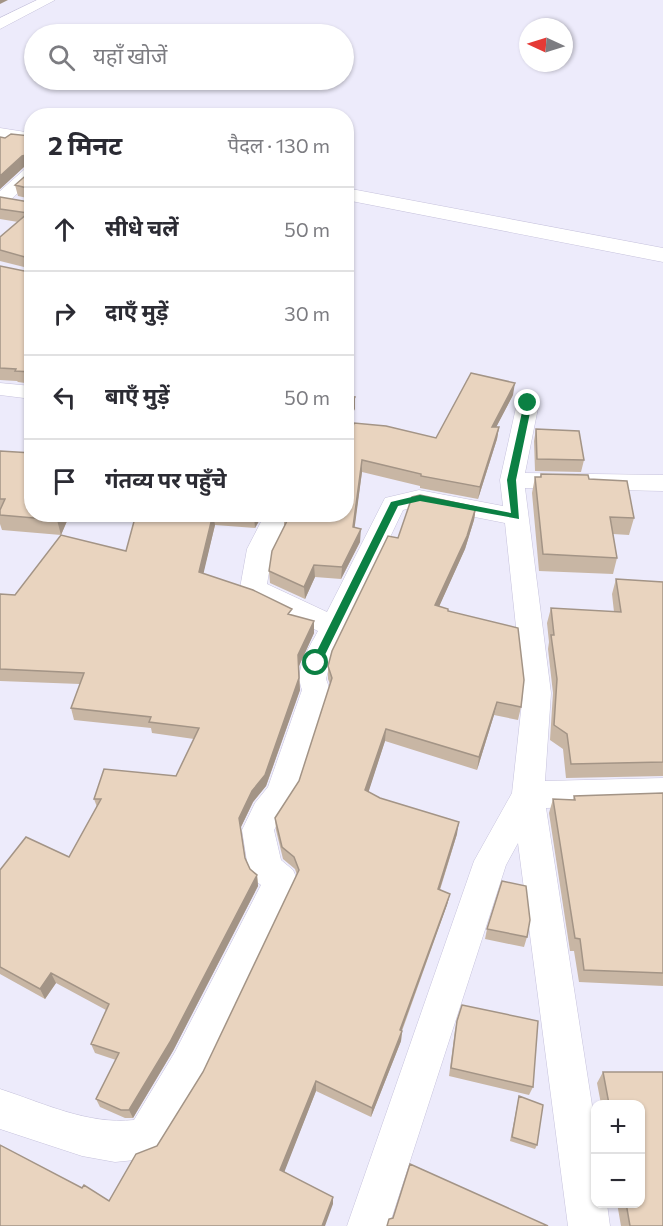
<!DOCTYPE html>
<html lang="hi">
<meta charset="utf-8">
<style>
:root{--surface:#fff;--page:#f7f7f7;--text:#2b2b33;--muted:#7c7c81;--line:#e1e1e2}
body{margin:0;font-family:Commissioner,"Noto Sans Devanagari",sans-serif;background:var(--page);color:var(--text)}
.controls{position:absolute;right:18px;bottom:18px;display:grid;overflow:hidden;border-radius:12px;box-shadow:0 2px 4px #0004}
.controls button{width:54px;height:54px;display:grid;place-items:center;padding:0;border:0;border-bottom:2px solid var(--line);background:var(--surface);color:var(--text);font:30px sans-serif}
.compass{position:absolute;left:519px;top:18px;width:54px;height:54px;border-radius:50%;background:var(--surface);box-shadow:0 2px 4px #0004;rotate:274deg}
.stop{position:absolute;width:18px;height:18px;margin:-14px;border:4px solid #0b8043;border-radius:50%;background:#fff}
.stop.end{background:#0b8043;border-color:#fff;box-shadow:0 2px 6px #0008}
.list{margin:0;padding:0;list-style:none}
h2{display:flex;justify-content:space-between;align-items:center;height:78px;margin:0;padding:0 24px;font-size:26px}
h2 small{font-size:20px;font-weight:400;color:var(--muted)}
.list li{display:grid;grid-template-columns:39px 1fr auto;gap:18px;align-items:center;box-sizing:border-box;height:84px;padding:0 24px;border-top:2px solid var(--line)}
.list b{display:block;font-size:22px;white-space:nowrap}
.list em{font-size:20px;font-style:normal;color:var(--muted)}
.icon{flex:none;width:33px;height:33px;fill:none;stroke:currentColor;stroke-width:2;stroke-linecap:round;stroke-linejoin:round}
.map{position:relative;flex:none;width:663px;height:1226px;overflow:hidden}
.search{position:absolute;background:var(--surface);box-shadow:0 2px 4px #0004;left:24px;top:24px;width:330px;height:66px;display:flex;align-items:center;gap:15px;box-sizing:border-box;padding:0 21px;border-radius:33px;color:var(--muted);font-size:22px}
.panel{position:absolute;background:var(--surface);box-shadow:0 2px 4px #0004;left:24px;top:108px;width:330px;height:414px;border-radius:24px}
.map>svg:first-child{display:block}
</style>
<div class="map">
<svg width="663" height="1226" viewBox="0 0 663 1226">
<rect width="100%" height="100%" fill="#edebfb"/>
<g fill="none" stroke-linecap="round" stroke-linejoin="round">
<defs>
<path id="minor" d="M32 166V180L6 204 0 205V191L26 168Z
M0 383 32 386V399L0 395Z
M528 396 536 398 539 403 525 473 663 475V491L525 488 551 693 545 781 663 778V804L546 808 596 1131V1204H607L610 1226H568L518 843 506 865 389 1226H347L474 861 512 793 523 693 505 523 419 506 403 510 330 663 326 679 330 690 297 793 274 830 281 860 293 870 298 881 203 1080 159 1153 145 1159 115 1162 82 1156 0 1129V1089C43 1103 88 1125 134 1120L175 1052 261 885 253 879 248 868 242 830 255 803 268 787 302 690C294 669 308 650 318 631L244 595 240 588 247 549 265 514H290L273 549 267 584 327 612 385 498 419 490 503 506 500 480 517 403 520 398Z"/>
<path id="tertiary" d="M0 128 32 133V144L0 140Z
M346 188 663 248V262L346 200Z"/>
<path id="trunk" d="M37 0H55L0 29V18Z"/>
</defs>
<use href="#minor" stroke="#c6c2dc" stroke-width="1"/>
<use href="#tertiary" stroke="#c6c2dc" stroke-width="1"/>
<use href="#trunk" stroke="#c6c2dc" stroke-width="1"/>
<use href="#minor" fill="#fff" fill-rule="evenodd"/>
<use href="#tertiary" fill="#fff" fill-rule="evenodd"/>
<use href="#trunk" fill="#fff" fill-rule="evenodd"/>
</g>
<path fill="#c8b6a4" d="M32 132V199L18 196 15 185 31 171V165L25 166 0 189V137L5 138 30 136Z
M0 197 29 202 32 201V269L0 261V237L18 222 0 219Z
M0 266 29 272 32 270V384L18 382 17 381 0 380Z
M513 395 496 427H499L497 439 478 499 420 488V486L362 472 354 528 360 542 341 579 315 577 305 599 270 583 269 571 284 527V518L346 514V450L436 438Z
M536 429 584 460 581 472 535 471 534 441Z
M0 451 32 514H70L61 535 2 530 0 524Z
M541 474 589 479 634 518 629 535 613 534 617 558 613 574 539 571 532 493 535 477H540Z
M476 507 474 520 465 549 439 606 448 611 521 707 518 720 494 715 477 770 385 741 368 792 457 834 440 890 450 894 447 905 402 1031 401 1041 371 1117 316 1091 284 1171 333 1204 0 1226 82 1188 109 1201 157 1146 203 1072 297 875 295 869 283 859 276 830 275 818 299 781 330 684 328 679V666L398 538Z
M136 514H263L255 528 215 525 203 573 292 615 314 633 299 666 300 690 266 786 253 802 240 829 245 858 250 869 257 875 258 886 173 1051 133 1118H125L100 1107 96 1099 116 1060 95 1053 91 1044 106 1010 56 983 45 999 0 974V870L69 857 97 807 94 799 176 776 194 739 152 733 151 728 74 720 71 708 80 684 0 681V594L15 595 126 551Z
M616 579 663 582V776L566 778 563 749 550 740 553 693 548 649 549 642 547 623 551 608 614 612 612 594Z
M663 793V986L579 982 574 951H570L549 813 553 799 573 800 574 796Z
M487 929 527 937 524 947 485 939Z
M457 1021 533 1087 529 1095 449 1076 455 1030Z
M603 1072H663V1226H621L617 1203H640V1104H601L597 1083Z
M519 1096 537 1145 535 1149 510 1141Z"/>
<path fill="#a39486" d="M0 0H8L0 4Z
M31 154 32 165 25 166 0 189V176L22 156Z
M515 383 513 395 490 439 492 427Z
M355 397V409L346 425V413Z
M499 427 497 439 478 499 480 487Z
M362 460V472L353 540V527Z
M476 507 474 520 465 549 434 618 435 605Z
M59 514H70L61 535 57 520Z
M213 514 215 525 201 584 199 572Z
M255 514H263L255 528 254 516Z
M361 529 360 542 341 579 342 567Z
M314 565 315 577 305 599 304 587Z
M314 621V633L299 666 298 655Z
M299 678 300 690 266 786 253 802 240 829 239 818 252 791Z
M497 702 494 715 477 770 479 757Z
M386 729 385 741 365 803V790Z
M459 822 457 834 436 901 438 889Z
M257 875 258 886 173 1051 133 1118 129 1110Z
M450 894 447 905 398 1040 400 1030Z
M51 973 56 983 45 999 40 989Z
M402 1031 401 1041 371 1117 372 1108Z
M316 1081V1091L282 1178 280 1170Z
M333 1197V1204L325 1226H322Z"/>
<path fill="#e9d4bf" stroke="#a39486" stroke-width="1.5" d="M32 132V191L31 189 15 185 31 171V154L22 156 0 176V137L5 138 11 134 30 136Z
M0 197 29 202 32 201V259L0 250V237L28 213 0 209Z
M0 266 29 272 32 270V372L15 371 16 369 0 368Z
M471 373 515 383 492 427H499L480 487 421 476V474L362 460 353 527 361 529 342 567 314 565 304 587 269 571 272 551 288 519 284 518 285 514H346V450L354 423 386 426 436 438Z
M346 395 355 397 346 413Z
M536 429 579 431 584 460 537 459Z
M0 451 32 453V514H59L57 520 0 515V510L5 499H0Z
M541 474 588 475 589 479 627 481 634 518 610 517 617 558 543 554 535 477H541Z
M420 495 476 507 467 536 435 605 448 609V611L518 628 524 680 521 707 497 702 479 757 386 729 365 790 380 798 459 822 438 889 450 894 400 1030 402 1031 372 1108 316 1081 280 1170 333 1197 322 1226H0V1145L82 1188 84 1185 109 1201 136 1154 157 1146 203 1072 299 870 294 857 282 847 275 818 299 781 332 678 328 666 332 651 388 536 398 538 412 497Z
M136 514H213L199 572 253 590 292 609 288 614 314 621 298 655 299 678 265 775 252 791 239 818 245 858 250 869 257 875 170 1042 129 1110H121L96 1099 119 1053 91 1044 109 1004 51 973 40 989 0 967V870L26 837 69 857 101 799H94L104 769 176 776 199 728 149 722 151 717 71 708 84 673 0 669V594L15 595 61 535 126 551Z
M229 514H255L254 516Z
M616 579 663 582V762L571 764 567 734 554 725 557 679 551 635H554L551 608 621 612Z
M663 793V973L584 970 580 939 575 938 553 799 575 800 574 796Z
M502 881 526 886 530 920 527 937 487 929Z
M462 1005 538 1021 533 1087 451 1068 457 1021Z
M603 1072H663V1226H630L626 1203H640V1104H609Z
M519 1096 543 1105 537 1145 512 1137Z
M410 1164 548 1226H387L389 1219 393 1218Z"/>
<path fill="#0b8043" d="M528 400 532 403 516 480 519 519 420 501 398 506 321 663 316 667 313 666 311 663 391 502 420 495 511 513 507 480 524 403Z"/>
</svg>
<div class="controls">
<button>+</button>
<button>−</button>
</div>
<svg class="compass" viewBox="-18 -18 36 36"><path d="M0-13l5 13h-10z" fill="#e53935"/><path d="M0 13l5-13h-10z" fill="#7c7c81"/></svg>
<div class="stop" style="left:316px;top:663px"></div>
<div class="stop end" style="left:528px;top:403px"></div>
<div class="search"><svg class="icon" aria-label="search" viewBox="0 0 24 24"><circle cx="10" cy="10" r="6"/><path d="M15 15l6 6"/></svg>यहाँ खोजें</div>
<section class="panel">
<h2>2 मिनट<small>पैदल · 130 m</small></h2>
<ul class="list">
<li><svg class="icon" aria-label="ahead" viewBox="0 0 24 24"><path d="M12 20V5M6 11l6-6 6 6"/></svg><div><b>सीधे चलें</b></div><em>50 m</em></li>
<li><svg class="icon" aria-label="right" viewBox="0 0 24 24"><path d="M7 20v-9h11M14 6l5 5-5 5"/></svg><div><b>दाएँ मुड़ें</b></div><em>30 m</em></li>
<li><svg class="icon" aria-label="left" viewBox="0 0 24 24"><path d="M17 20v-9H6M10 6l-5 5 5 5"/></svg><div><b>बाएँ मुड़ें</b></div><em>50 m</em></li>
<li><svg class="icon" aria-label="arrive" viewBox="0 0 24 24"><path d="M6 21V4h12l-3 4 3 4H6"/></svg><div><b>गंतव्य पर पहुँचे</b></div></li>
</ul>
</section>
</div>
